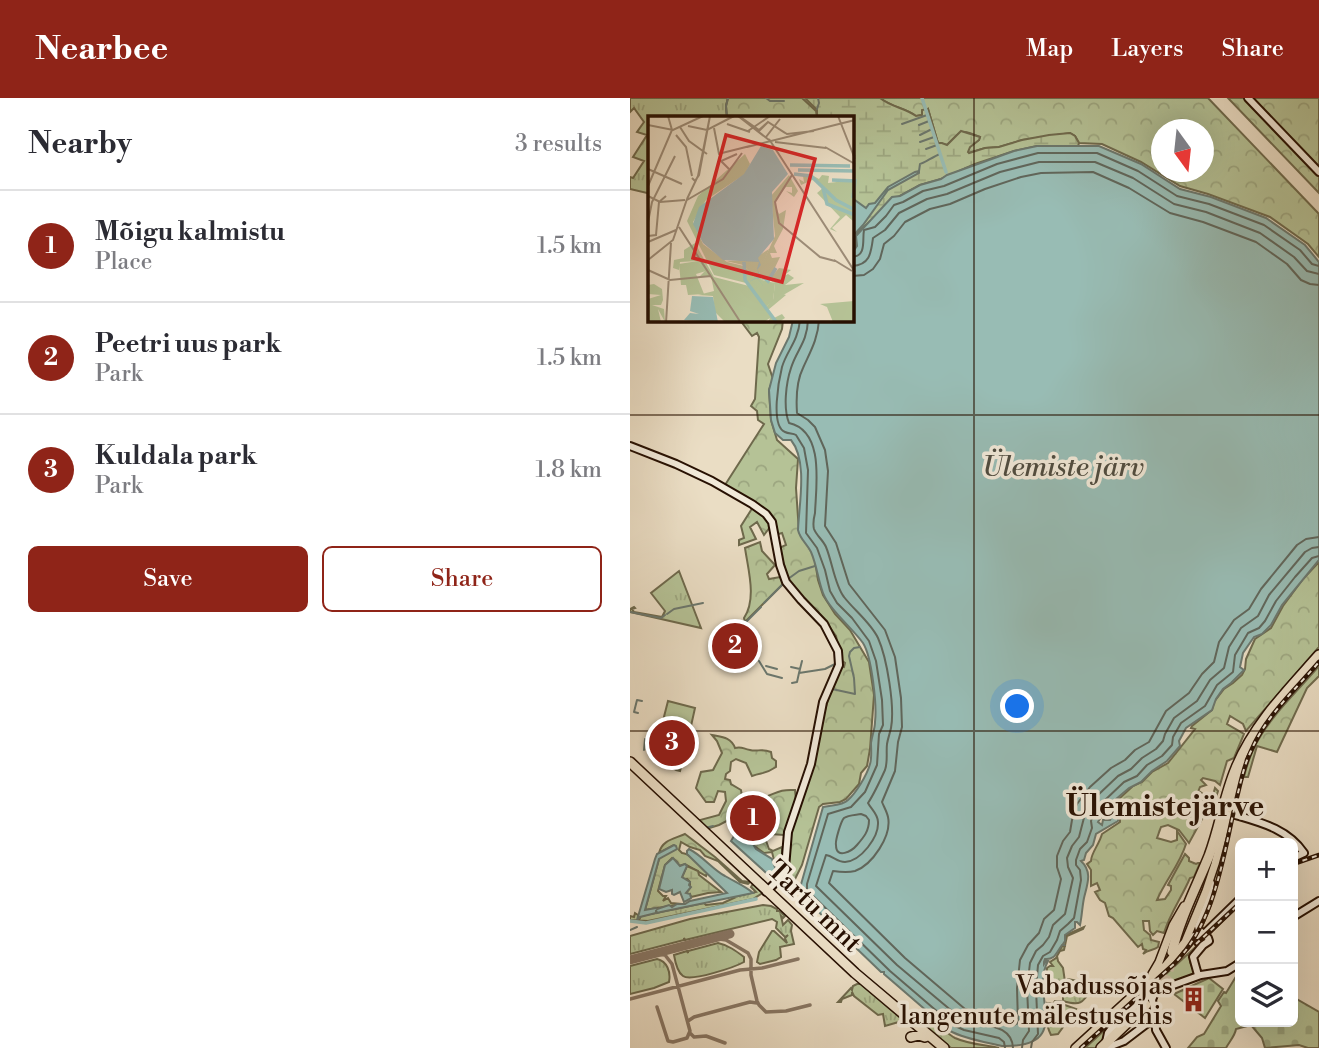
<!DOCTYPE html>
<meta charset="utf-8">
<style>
:root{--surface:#fff;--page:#f7f7f7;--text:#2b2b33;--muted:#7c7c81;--line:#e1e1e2;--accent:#8f2418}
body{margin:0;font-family:"Libre Bodoni",serif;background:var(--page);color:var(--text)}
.controls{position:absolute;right:21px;bottom:21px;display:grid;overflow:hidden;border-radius:10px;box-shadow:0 7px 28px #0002}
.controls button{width:63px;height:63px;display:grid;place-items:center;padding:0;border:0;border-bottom:2px solid var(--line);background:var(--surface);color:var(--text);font:35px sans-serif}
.compass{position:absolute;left:521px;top:21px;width:63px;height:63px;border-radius:50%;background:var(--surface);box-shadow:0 7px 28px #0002;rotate:165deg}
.you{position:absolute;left:388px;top:609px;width:24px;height:24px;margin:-18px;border:5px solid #fff;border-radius:50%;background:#1a73e8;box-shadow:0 0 0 10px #1a73e833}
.badge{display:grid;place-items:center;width:46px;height:46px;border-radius:50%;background:var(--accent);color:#fff;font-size:23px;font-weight:700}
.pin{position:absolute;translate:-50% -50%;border:4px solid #fff;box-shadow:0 2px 7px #0006}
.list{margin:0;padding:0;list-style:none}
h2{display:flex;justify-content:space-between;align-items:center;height:91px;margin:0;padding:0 28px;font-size:30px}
h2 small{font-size:23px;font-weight:400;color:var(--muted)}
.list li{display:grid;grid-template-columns:46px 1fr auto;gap:21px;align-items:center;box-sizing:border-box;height:112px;padding:0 28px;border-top:2px solid var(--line)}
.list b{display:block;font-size:26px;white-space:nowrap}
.list p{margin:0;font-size:23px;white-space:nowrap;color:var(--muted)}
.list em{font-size:23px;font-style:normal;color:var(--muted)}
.actions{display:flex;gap:14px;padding:21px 28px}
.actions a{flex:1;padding:16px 0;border:2px solid var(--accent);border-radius:10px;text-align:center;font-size:24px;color:var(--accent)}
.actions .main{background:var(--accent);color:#fff}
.icon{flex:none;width:38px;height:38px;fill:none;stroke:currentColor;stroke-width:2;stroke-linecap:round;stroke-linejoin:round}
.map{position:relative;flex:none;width:689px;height:950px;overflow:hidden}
header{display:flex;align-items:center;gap:42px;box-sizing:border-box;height:98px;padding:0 35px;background:var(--accent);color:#fff}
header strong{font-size:33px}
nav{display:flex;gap:38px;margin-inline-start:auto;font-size:24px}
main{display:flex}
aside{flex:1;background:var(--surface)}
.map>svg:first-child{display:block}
</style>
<header>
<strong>Nearbee</strong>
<nav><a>Map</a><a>Layers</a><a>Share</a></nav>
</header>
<main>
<aside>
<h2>Nearby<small>3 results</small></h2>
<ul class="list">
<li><span class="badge">1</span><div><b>Mõigu kalmistu</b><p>Place</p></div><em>1.5 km</em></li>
<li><span class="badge">2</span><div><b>Peetri uus park</b><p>Park</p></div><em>1.5 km</em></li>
<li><span class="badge">3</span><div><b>Kuldala park</b><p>Park</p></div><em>1.8 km</em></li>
</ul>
<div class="actions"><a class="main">Save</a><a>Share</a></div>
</aside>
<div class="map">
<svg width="689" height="950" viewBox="0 0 689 950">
<defs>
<pattern id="grass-tufts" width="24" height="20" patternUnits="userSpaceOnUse" patternTransform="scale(1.75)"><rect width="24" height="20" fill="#b5c296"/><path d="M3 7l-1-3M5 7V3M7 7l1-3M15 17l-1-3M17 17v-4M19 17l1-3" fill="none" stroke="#9ca680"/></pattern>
<pattern id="forest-crowns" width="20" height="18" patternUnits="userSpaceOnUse" patternTransform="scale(1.75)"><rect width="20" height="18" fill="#b5c296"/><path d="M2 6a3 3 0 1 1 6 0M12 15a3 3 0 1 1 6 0" fill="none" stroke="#9ca680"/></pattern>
<pattern id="wetland-marsh" width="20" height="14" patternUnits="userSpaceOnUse" patternTransform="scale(1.75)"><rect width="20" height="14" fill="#b5c296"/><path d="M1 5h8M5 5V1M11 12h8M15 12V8" fill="none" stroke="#9ca680"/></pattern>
<pattern id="cemetery-stones" width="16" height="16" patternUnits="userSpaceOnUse" patternTransform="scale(1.75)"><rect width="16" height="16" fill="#b5c296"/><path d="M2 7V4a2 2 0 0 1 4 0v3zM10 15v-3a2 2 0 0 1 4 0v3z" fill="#9ca680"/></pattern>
</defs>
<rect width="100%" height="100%" fill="#eaddc4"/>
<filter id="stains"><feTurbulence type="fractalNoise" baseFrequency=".00286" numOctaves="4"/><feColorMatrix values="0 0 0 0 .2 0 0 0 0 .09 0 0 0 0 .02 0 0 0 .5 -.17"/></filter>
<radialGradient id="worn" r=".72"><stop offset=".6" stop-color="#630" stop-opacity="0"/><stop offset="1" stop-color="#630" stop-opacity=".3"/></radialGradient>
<path fill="url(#grass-tufts)" stroke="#6e694c" stroke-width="2" d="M0 0H98L96 8 97 19H19V94L17 95 0 91V79L3 80 14 63 3 59 17 37 7 34 14 24 4 10 0 14Z
M49 473 71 530 0 514V511L4 509 5 510 2 511 4 514 32 519 35 513 21 495Z
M124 784 134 794 123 801 18 823 0 822V818L4 819 5 815 8 817 9 822 11 818 74 805 76 807 93 805 106 799H104L126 794 121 789Z
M133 807 141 808 147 811V813H149L155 818 153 820 151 818 153 827 158 822 162 827 161 833 164 846 150 849 151 859 146 862 130 866 127 864 129 854 142 833H144L157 845 155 840 158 837 155 839 146 830 147 824 142 821 55 842 54 840V842L0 856V838L60 821Z
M454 829 453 831 437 838 434 852 430 853 427 858 428 863 433 870 435 884 438 881 448 883H456V888L460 887 463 890C452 906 450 908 433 903V893L417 891 416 888 417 870 420 868H423L420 864 426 860 432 848H435L436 837Z
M88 845C98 847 106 853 114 859V864C105 869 61 884 53 878 47 874 45 863 44 857L57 853 58 855V853Z
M570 845 558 857 560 858V864L564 874 562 878 518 894 490 921 468 950H455Z
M27 861C37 863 41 874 39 884L24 890 0 896V868Z
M227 886H231L271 920 272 923 255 928 253 916 248 917 224 898 222 894V897L212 901 211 904H208L221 890 222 892 223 888Z"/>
<path fill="url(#forest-crowns)" stroke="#6e694c" stroke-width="2" fill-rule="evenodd" d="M98 0H172L186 13 187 19H97L96 8Z
M250 0H578L689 116V159L678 146 640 119 578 96 550 88 511 64 472 46 449 45 445 38 440 35 392 42 369 49 355 50 339 55 337 54 340 49 349 42 350 39C330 30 331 33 317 47L308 45 298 11 292 17 286 18C275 10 261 9 250 0ZM531 32H573V74H531Z
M598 0H616L689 76V95Z
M621 0H689V70Z
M110 222H153L152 231 138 266 143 281 139 292 141 322 147 342 168 361 166 390 169 434 184 456 188 482 193 497 205 516 220 532 239 564 244 597 240 651 237 668 231 675 229 686 216 701 210 704 193 706 189 709 172 767 162 787 157 788 158 743 201 591 211 568 214 569 215 565 211 562 206 538 198 527 159 484 149 450 156 447 152 435 145 437 143 423 95 387 134 326 128 322 127 313 121 308 125 301 129 239 127 235 122 238Z
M123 409 139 423 140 429 134 437 127 424 120 429 126 441 109 447V442L114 440 111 428Z
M130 444 132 453 145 467 137 476 139 481 150 479 155 484 115 524 114 520C127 501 118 471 115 450Z
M689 464V549L616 633 613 626 600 618 597 626 614 636 604 660 597 663 590 687 585 683 573 680 571 682 576 687 570 689 568 694 569 693 573 696V702L578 705 581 704 585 690 588 693 583 709 577 712 559 745 549 732 538 727 531 729 527 740 541 744 547 742V733L556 746C549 768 536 781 527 802L535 801 541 792V788L538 787 555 756 559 760V763L566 766 568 765H570L564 779 560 780C552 799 540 815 534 835L527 833 523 837 520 833 519 823H513L514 832 520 837 521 842 529 844 528 849C523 853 519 851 513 856L516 852 513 851 512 846 508 849 483 820 479 818 475 805 470 802 465 794 470 792 467 785 461 788V772L457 766 461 763C461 755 469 747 472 736L490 724V713L487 711 476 718 480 709 503 688 512 684 522 674 538 665 565 631 561 630 562 628 582 612 584 604 594 591 603 585 612 577 615 571 616 561 625 541 641 530 653 508 673 481Z
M689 568V578L677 590 647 654 627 648 618 679H614C616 670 619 661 623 652 637 621 667 594 689 568Z
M82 637C91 639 101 639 105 650 112 648 113 651 120 652 128 654 130 650 141 654L142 660 146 663V669C134 677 133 674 122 678L116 665 106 661 101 664 100 673 96 676 95 681 100 682 101 686 111 692 113 705 111 712 114 722 120 720 115 704C121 703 127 702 132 700 146 696 148 691 165 692L166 703 154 737 140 736 138 740H135L139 751 143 753 152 749V757L144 762 142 754 134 755 123 747 106 718 89 727 76 731 70 722 89 717 96 703 95 694 88 693 84 704H76L66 690 71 674 83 672 92 655 87 643Z
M55 736 85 759 112 783 120 784 118 786 110 784 88 763 75 758 70 752 60 749 51 744 49 752 52 755C62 756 70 769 77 775L76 778 55 766 49 768 47 764 42 760 35 767 28 793 33 798H36L33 803 38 800 41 805 52 806 15 812 29 761 44 747 29 755C32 742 44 741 55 736Z
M425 903H431L432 906 446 911 428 936 421 937C416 927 415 915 417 905L423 906Z
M289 915C304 918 312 933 325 940 338 946 355 947 369 950H321L290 925 284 916Z"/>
<path fill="url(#wetland-marsh)" stroke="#6e694c" stroke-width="2" d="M175 0H250C261 9 275 10 286 18L292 17V12L298 11 308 45H312L317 47 331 33 350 39 349 42 340 49 338 54 339 55 355 50 369 49 392 42 419 37 440 35 445 38 449 45 448 48H407L384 53 345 66 311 81 290 87 266 100 238 125 227 136 226 151 222 155V19H187V12Z
M57 768 68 773 69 777 91 794 78 795 61 799 60 796 57 798 56 795 60 790V784L57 781 54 782 52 779Z"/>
<path fill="url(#cemetery-stones)" stroke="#6e694c" stroke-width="2" d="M610 872V924H663V899L689 914V950H678L669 947 635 950 632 940 621 927 606 931C605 938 599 944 596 950H558L567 939 574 936 591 908 588 903 594 894 596 895Z
M579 880 593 891 575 920 544 896Z"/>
<path fill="#b5c296" stroke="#6e694c" stroke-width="2" d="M95 526 122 530 109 572 90 567 93 554 90 550 94 545 93 533 95 532Z
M38 603 65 610 61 628 44 624V628L50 634 59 638 50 673C38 671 34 659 25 654Z"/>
<path fill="#98bcb4" stroke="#6b776d" stroke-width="2" d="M407 48H469L511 66 550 91 581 99 636 120 675 147 689 164V462L652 507 641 527 632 536 624 539 613 555 610 569 614 572 601 585 593 591 586 601 582 612 556 630 549 643 550 648 537 663 522 673 511 684 499 690 478 708 468 724 472 727 473 722H480L484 713 487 711 489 713 488 723 466 736 463 747 456 755 454 762 451 763C463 774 457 787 454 800 452 810 452 818 450 827L447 824H445V830L435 837V843L433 846 434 847H432C426 855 425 862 415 861L414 864V866L416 863H418C399 897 446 950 372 948 355 944 335 941 320 933L254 876V874H251L169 795 155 793 170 790 193 709C200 707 212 708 218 702 226 695 237 677 240 666 242 660 241 651 241 645 242 637 245 631 245 624 247 608 242 559 233 545 222 530 199 511 193 495 188 482 187 468 181 454 177 446 170 441 168 432 169 406 178 363 161 342H153L145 335 141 322 139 292 146 265 159 239 163 222H222V155L227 148 226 138 262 99 270 98 290 87 311 81 317 77 384 53Z
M289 73V75L258 92 233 127 222 139V100L236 110 239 106 245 105 258 89 285 74Z
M108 721 126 751 142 761 148 778 144 782 101 743 104 738 102 733Z
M44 747 46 748 47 751 29 761 15 812 26 810 27 811 39 807 42 809 47 806H55L60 803 97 795 57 756V753L59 751C73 758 82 771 95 778 105 784 115 788 123 795L31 814 27 815 26 812V815L10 819 7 822 25 761 27 756Z
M43 760 50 768 55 766 57 768 52 779 60 784 59 787 61 789 56 795 60 796 61 800 54 804 50 794 44 797 42 796V792L36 794 29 791 35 767Z"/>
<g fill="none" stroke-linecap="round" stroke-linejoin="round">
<path stroke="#60665b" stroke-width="2" d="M222 159C237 158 232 142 234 132L245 129 256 118 264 107 273 104 293 93 314 88 367 66 408 55H467L508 73 547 98 579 106 634 127 670 152 682 166 689 168
M222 168C240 167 241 155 243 140L255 132 269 115 297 101 317 96 370 74 409 64H465L503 80 544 106 576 114 630 135 664 159 677 173 689 176
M222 178 234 177 243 171 250 161 254 146 264 138 275 124 300 111 320 106 355 91 391 79 411 75 463 74 499 90 540 115 573 124 626 144 657 166 671 182 680 186 689 187
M170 222C168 244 157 252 152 269 149 281 140 328 155 334 159 336 163 335 166 337L174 350 178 372 176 435 187 450 195 472 200 493 207 505 222 520 239 543 246 563 252 602 253 627 249 636 247 667 235 694 221 709 198 716 177 786V792L260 873 323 927 334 932 369 940 374 944 375 950
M178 222C177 245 167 251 161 270 156 285 153 310 159 325 195 333 186 388 185 415 184 419 183 427 184 431 186 437 193 442 196 449 202 463 205 488 214 499 224 512 241 525 248 540 257 560 265 609 261 630 260 635 258 640 257 646 256 654 258 664 255 672 250 683 244 696 238 705 241 711 248 716 248 724 249 739 231 763 215 764 207 764 203 758 196 757L186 788 267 867 329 919C346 929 382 923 383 950
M189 222C188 241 180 254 173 270 166 284 166 300 167 315L178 322 185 329 195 352 198 373 195 428 206 445 219 486 255 532 265 559 271 600 272 629 268 644 265 673 252 704C254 709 257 714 258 719 262 738 242 767 225 773 217 775 210 774 203 773L199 785 275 860 335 911 374 921 384 927 388 925 387 890 390 862 398 847 409 835 414 821 424 812 431 781 427 769V758L433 743 440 734 443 716 447 706 460 689 481 670 495 662 505 652 519 644 536 613 559 595 572 576 584 564 589 544 604 522 619 511 631 491 667 447 676 441 689 439
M231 716 236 718 239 722C239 733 234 739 227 747 222 753 206 762 206 747 205 743 211 723 214 720 218 717 226 717 231 716Z
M392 950 393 942 399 933 397 890 400 865 406 853 413 847 419 839 423 827 435 816 443 780 438 769 437 760 442 748 449 739 456 712 468 697 488 678 501 671 512 660 526 651 533 643 535 636 544 620 567 603 580 582 594 570 599 549 611 530 628 518 639 497 675 454 682 450 689 449
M401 950 402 944 408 936 406 891 408 867 413 858 420 854 427 842 430 833 438 826 444 820 451 782 450 772 446 767V762L450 751 457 744 462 730 461 723 463 717 469 711 474 703 494 684 507 678 517 667 532 658 542 647 543 639 551 625 575 608 587 587 603 574 605 557 618 535 629 530 635 523 646 503 665 479 682 460 689 458"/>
<path stroke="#6b776d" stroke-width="2" d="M136 0 140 3H154
M187 11 189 5 188 0
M97 19 96 8 98 0
M272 26 297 17
M289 27 299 23
M290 37 302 31
M290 44 304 39
M296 51 307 47
M289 73 290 66C293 66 304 58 310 56
M158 481 169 473 185 468
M134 505 153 486
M0 514 31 520 35 517
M37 516 44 511 73 505
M114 526 131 509
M108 531 111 529
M119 550 122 555
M129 563 137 576 152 580
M136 568 147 571
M161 569 170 571
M169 575 172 563
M162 585 167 584 169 575 195 571 205 566
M202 591 225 596 224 580 219 558 220 554 224 550 230 549
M8 615 4 614 7 602 12 603
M31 647 37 652
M14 652 15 641
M38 653 43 657
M75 730 83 728
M0 832 7 829"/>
<path stroke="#98bcb4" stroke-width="3.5" d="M292 0 316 74
M0 823 16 825 126 801"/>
<path stroke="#887663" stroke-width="3.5" d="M83 840 96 842 118 855 121 861V877L127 903 129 907 136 914 156 913 180 907
M25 856 35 857 42 866 60 933 57 940 43 944 38 943 27 909
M0 901 110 872 132 870 168 861
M58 923 64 919 120 904 127 905
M60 935 64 939 76 938 95 945"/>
<path stroke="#887663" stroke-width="9" d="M0 862 100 836"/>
<path stroke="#cdbea7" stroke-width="9" stroke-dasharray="9 4.5" stroke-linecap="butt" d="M527 897 538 876 544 855"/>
<defs>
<path id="secondary" d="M618 0 689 74
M0 348 46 366 82 383 122 406 136 416 142 424 150 467 156 484 171 502 194 526 208 553 209 567 193 604 181 666 158 734 155 770 147 783 136 794
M602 716C629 724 657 730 674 755L663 760
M663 819 689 803
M574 836 610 801
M555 849 564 838H569L573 835
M568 877 563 859 573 847 579 843 578 840 569 832 568 828 577 806 581 785
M524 897 522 902 525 915 526 932 536 950
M476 944 478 935 481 931 514 901 524 894 571 877 597 873 610 865
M476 950 494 943 515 927 525 921"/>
<path id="primary" d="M522 876 529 864 543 827 554 808
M445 950 536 867 555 844 576 793 585 766 612 665"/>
<path id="highway" d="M0 664 225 875 314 950
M542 854C550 820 566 790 579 758 590 729 594 698 606 670 624 626 658 592 689 557
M281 939 289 937 295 939
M471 950 516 907"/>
</defs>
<use href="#secondary" stroke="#271002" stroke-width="10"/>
<use href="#primary" stroke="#271002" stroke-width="10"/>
<use href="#highway" stroke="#271002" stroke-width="12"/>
<use href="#secondary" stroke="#f1e9d9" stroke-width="6"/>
<use href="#primary" stroke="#eaddc4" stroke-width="7"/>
<use href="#highway" stroke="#eaddc4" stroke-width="9"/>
<defs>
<path id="rail" d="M663 766 689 757
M566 846 610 805
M451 950 544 866C587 822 593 756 607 699 611 683 614 667 621 653 635 619 665 592 689 564"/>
</defs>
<use href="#rail" stroke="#271002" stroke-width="4.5"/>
<use href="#rail" stroke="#f1e9d9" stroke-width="2" stroke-dasharray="5" stroke-linecap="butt"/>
</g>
<path fill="none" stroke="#271002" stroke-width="2" stroke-opacity="0.55" d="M344 0V950M0 317H689M0 633H689"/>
<defs>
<symbol id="building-bare" viewBox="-9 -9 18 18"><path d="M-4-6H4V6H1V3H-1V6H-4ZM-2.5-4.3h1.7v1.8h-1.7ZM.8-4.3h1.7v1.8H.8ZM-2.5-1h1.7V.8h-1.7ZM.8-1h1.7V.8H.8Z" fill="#8f2418" stroke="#f1e9d9" stroke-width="2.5" paint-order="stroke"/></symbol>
</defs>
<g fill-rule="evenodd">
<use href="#building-bare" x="546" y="884" width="35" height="35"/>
</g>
<g text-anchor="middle" stroke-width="7" stroke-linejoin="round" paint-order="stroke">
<g font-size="26" fill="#271002" stroke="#f1e9d9">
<text transform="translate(185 808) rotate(44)" y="9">Tartu mnt</text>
</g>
<g font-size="26" fill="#271002" stroke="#f1e9d9" text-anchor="end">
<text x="543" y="896">Vabadussõjas<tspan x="543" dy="30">langenute mälestusehis</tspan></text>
</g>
<g font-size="28" font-style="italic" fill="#4f4c40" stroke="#f1e9d9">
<text x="433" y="378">Ülemiste järv</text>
</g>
<g font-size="30" font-weight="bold" fill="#271002" stroke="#f1e9d9">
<text x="535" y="718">Ülemistejärve</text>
</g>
</g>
<g transform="translate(18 18)">
<rect width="206" height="206" fill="#eaddc4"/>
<path d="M131 152 143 154 134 161 140 158 146 162 137 169 156 167 125 185 127 167 121 164ZM206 185V206H185L179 191 172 188Z" fill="#b5c296"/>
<path d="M97 38 102 48 97 58 58 84 45 106 55 128 79 146 96 150 107 162 100 167 96 161 98 167 66 159 39 105 50 80ZM162 58 171 63 174 59 181 60 180 67 206 64 205 105 198 99 184 112 189 116 182 113 192 101 169 77 175 72 167 63 153 69 151 63 156 66 155 60ZM141 59 150 75 146 81 138 75 144 77V71H138L126 86 131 98 138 94 135 113 126 130 129 137H122L124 142 132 141 122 162 114 164 111 155 127 120 123 80ZM47 127 66 161 101 170 118 191 132 177 138 179 120 194 126 202 134 198 137 202 131 206H120L122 202 116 206H77L67 196 65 180 50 179 66 175 63 160 51 161 57 155 50 145 32 146 31 154 25 152 26 144 36 142V134ZM6 168 14 173 15 184 13 189H4L16 193 17 206 10 193 13 206H0V183L13 179 0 178V169Z" fill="#b5c296"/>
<path d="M121 133 111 158 114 164 127 167 125 185 118 191 100 167 106 161 95 149 78 145 104 144Z" fill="#b5c296"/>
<path d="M50 145 58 155 48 158 56 178 40 179 38 169H33L31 148Z" fill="#b5c296"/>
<path d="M113 30 125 34 140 58 124 76 126 123 110 142 113 149 109 154 114 160 110 163 120 176 109 162 101 166 109 161H112L109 153 111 146 75 144 55 127 45 108 51 91 96 58ZM44 180 65 181 70 206 36 204 42 197 51 198 42 195Z" fill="#98bcb4"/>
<path fill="none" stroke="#98bcb4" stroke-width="3.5" d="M142 49 202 50M150 54 207 55M146 58 163 60 188 84 207 94M184 64 207 65 205 82M175 72 179 88 207 99M96 146 97 164 129 207M114 160 120 165 128 152"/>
<path fill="none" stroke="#9c8b76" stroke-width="2" d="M90 0 121 24M91 0 111 14M190 0 207 43M79 8 102 16M0 9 25 14 55 0M40 10 59 14 86 0M32 11 41 25 59 38M66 12 71 38M111 14 120 6 139 18 166 15M100 15 122 0M111 15 120 6 137 17M28 19 38 31 44 60M118 21 132 3M121 23 207 156M127 26 178 32M99 31 207 4M177 31 207 48M70 38 102 30M0 53 34 68M81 53 73 45 89 38M144 59 127 86 131 107 172 141 187 145M44 62 47 65 51 59 62 0M0 70 24 14 20 0M0 80 12 86 37 84M39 83 50 60 62 0M39 84 75 63 94 37M0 106 4 86 27 40M31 111 93 207M0 120 8 119 11 86 18 80M0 126 28 114M0 144 25 124 39 83M186 144 204 155M0 154 22 164 63 160M18 207 23 127"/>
<path fill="#d62828" fill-opacity="0.15" stroke="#d62828" stroke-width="3.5" d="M78 19 167 43 134 166 45 142Z"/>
<rect width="206" height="206" fill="none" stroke="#271002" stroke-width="3.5"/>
</g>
<rect width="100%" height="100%" filter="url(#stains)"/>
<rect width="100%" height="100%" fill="url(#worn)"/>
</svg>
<div class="controls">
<button>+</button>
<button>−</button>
<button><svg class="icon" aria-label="layers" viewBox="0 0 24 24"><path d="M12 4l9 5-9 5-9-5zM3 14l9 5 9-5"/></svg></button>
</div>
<svg class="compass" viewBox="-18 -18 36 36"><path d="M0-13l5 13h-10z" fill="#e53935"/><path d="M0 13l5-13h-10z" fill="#7c7c81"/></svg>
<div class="you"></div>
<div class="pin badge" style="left:123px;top:720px">1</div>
<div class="pin badge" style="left:105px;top:548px">2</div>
<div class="pin badge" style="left:42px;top:645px">3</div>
</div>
</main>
